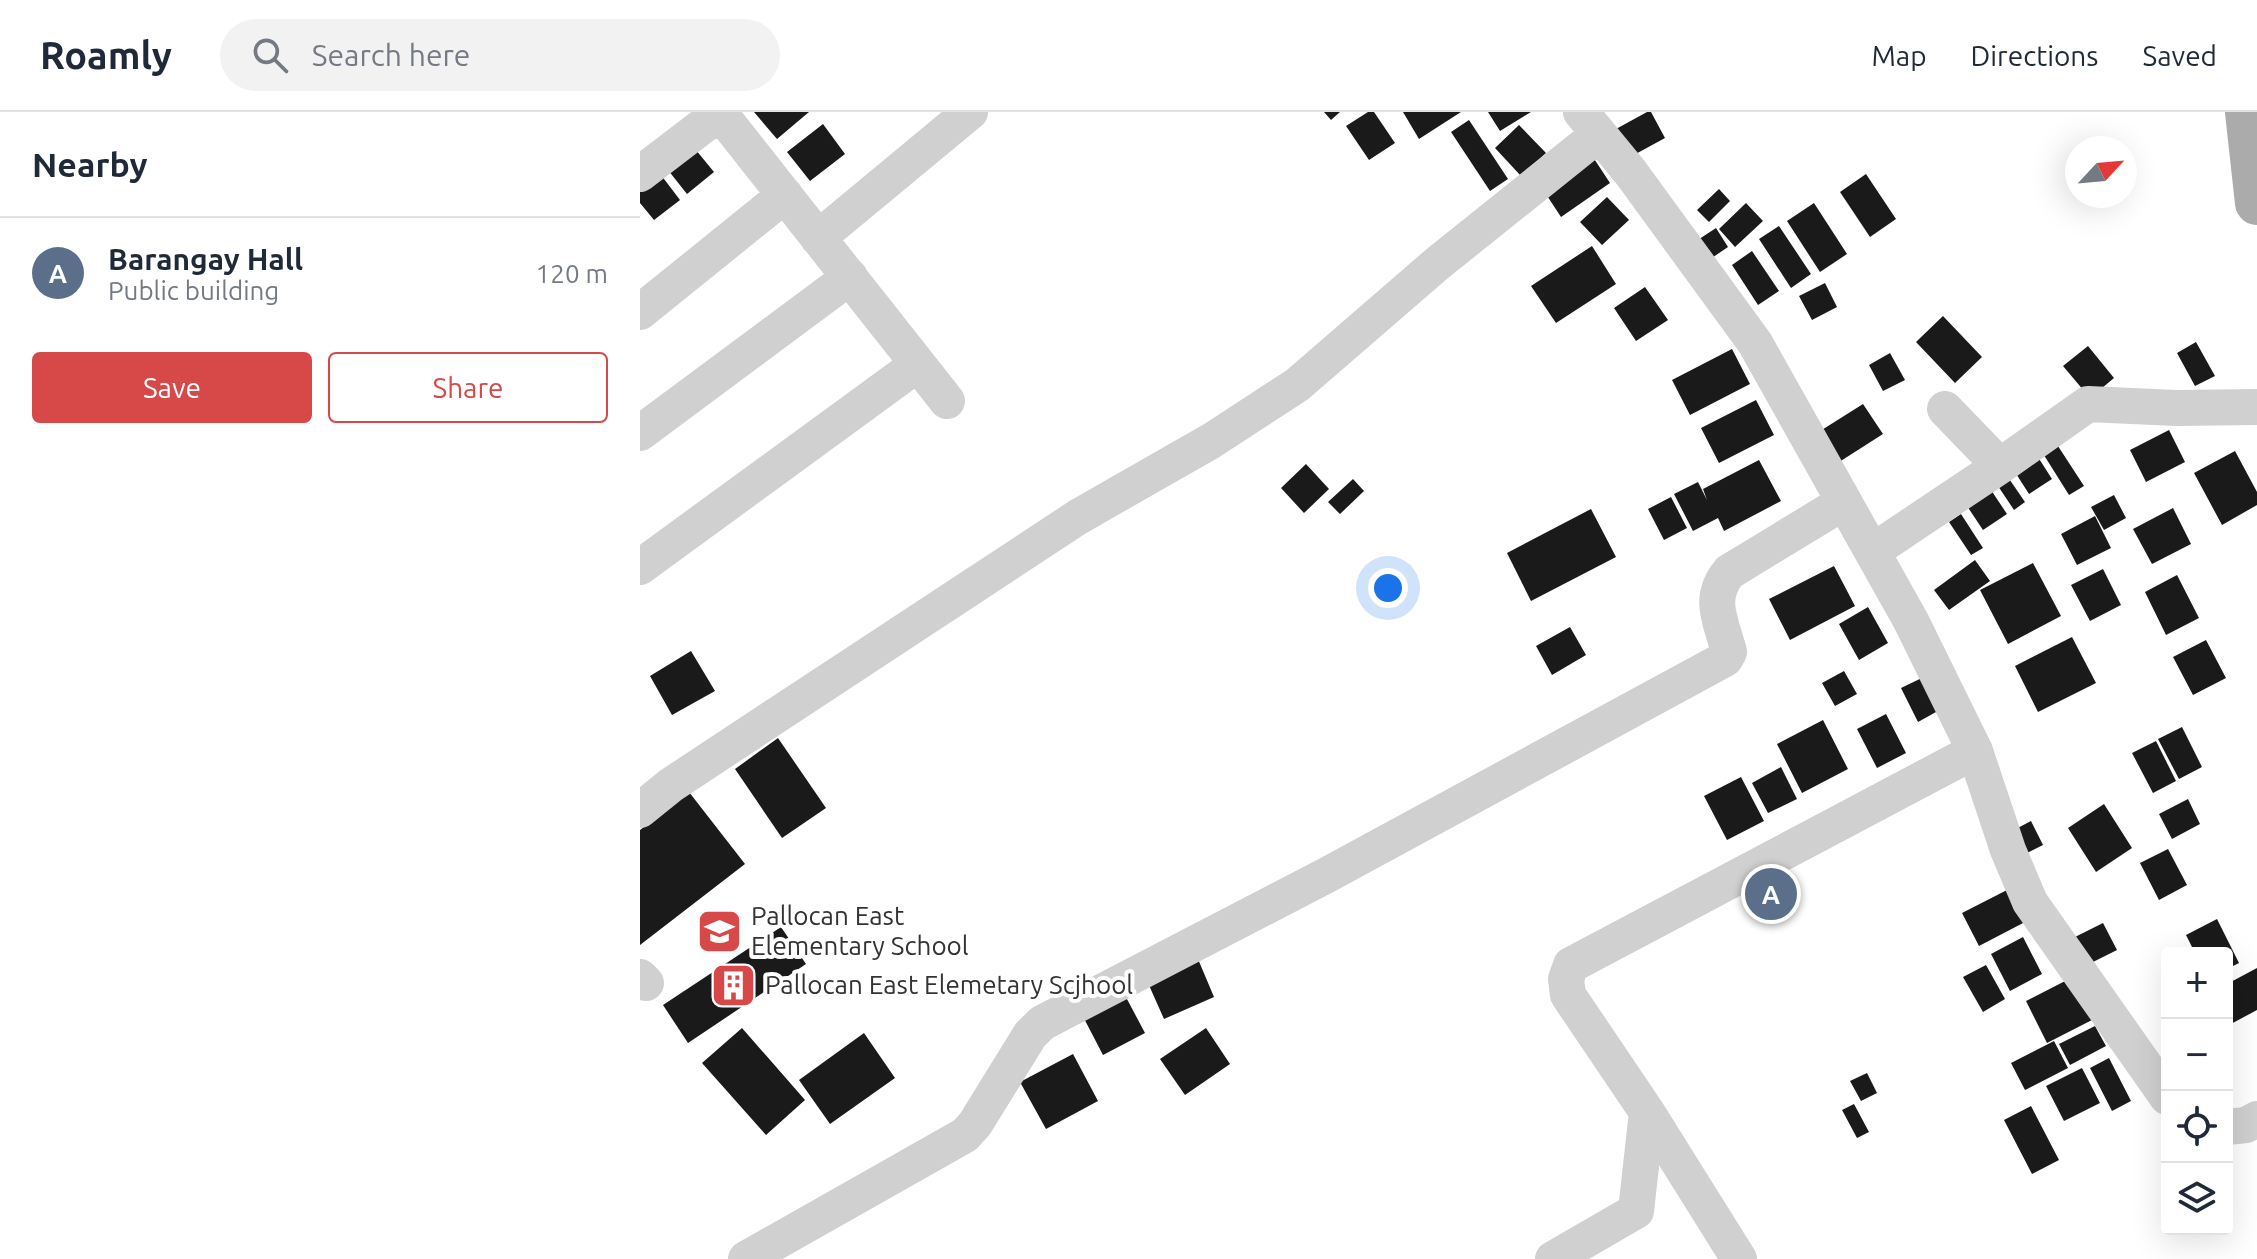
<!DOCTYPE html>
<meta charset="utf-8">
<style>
:root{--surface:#fff;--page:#f2f2f3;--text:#1f2937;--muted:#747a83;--line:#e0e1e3;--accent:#d74848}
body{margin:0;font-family:Ubuntu,sans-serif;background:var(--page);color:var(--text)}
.controls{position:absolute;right:24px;bottom:24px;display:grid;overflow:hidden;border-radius:8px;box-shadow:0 8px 32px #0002}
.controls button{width:72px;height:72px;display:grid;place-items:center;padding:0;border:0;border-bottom:2px solid var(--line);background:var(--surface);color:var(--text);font:40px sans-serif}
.compass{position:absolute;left:1425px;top:24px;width:72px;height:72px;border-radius:50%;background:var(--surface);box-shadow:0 8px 32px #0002;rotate:64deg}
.you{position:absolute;left:748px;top:476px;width:28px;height:28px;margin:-20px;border:6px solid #fff;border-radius:50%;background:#1a73e8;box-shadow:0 0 0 12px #1a73e833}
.badge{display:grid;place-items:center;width:52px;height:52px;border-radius:50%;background:var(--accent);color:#fff;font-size:26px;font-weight:700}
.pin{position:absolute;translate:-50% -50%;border:4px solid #fff;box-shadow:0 2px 8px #0006}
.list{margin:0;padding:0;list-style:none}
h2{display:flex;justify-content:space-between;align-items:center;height:104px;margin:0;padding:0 32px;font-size:34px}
h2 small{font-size:26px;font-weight:400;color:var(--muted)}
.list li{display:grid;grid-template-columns:52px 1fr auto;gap:24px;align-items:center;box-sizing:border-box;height:112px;padding:0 32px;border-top:2px solid var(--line)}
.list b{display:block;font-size:30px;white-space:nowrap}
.list p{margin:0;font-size:26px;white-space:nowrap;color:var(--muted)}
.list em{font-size:26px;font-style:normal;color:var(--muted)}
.actions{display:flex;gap:16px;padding:24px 32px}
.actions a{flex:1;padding:18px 0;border:2px solid var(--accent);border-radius:8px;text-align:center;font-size:28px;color:var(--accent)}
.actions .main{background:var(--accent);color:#fff}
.icon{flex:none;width:44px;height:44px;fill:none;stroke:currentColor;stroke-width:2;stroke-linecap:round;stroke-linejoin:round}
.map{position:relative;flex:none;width:1617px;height:1147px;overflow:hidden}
header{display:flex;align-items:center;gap:48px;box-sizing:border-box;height:112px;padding:0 40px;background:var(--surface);border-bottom:2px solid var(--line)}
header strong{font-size:38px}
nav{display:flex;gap:44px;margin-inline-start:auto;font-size:28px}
.search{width:560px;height:72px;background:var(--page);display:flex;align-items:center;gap:20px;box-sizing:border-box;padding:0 28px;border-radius:44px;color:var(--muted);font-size:30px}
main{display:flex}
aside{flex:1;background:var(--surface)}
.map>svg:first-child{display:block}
</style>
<header>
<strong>Roamly</strong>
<div class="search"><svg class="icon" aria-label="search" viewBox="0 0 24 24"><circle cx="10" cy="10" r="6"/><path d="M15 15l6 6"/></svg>Search here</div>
<nav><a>Map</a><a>Directions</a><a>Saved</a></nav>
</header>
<main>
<aside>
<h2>Nearby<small></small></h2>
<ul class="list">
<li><span class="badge" style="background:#5c6f8a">A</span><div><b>Barangay Hall</b><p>Public building</p></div><em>120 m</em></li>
</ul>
<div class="actions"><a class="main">Save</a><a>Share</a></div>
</aside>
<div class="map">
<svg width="1617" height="1147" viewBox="0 0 1617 1147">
<rect width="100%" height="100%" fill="#fff"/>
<path fill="#1a1a1a" d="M114 0H169L137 27Z
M684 0H700L691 8Z
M728 0H734L755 31 729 48 706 14Z
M763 0H821L779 27Z
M848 0H891L860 19Z
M1007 0H1011L1025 26 992 44 976 17Z
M829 8 868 67 850 79 811 20Z
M183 12 205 42 170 69 147 40Z
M879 13 906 41 881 64 855 36Z
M51 32 74 60 47 82 24 53Z
M949 39 970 71 921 105 900 73Z
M18 59 40 88 14 108 0 91V73Z
M1226 62 1256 107 1230 125 1200 80Z
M1079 77 1090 89 1069 110 1057 98Z
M967 85 989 108 962 133 940 110Z
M1106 91 1123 109 1095 135 1079 117Z
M1174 91 1207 142 1180 160 1147 109Z
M1139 114 1171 162 1151 176 1119 127Z
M1076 116 1088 135 1060 154 1047 135Z
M952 134 976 172 916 211 891 174Z
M1112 139 1139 179 1118 193 1092 153Z
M1185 171 1197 195 1172 208 1159 184Z
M1005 175 1028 208 996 229 974 196Z
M1303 204 1342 245 1315 271 1276 230Z
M1556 230 1575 264 1555 274 1537 241Z
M1448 234 1474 266 1450 286 1423 254Z
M1092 237 1110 272 1050 303 1032 268Z
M1250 241 1265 268 1243 279 1229 253Z
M1116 288 1134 323 1079 351 1061 316Z
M1223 292 1243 322 1196 352 1177 321Z
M1529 318 1545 350 1506 370 1490 338Z
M1416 331 1444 374 1429 383 1402 340Z
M1595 339 1617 380V393L1582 413 1554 361Z
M1396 342 1412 367 1389 382 1373 357Z
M1119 348 1141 389 1084 419 1078 406 1053 419 1034 382 1058 370 1067 388 1063 377Z
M666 352 689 377 664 401 641 376Z
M1363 358 1385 390 1374 398 1352 365Z
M713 367 724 379 700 402 688 390Z
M1349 375 1367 402 1343 418 1325 391Z
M1474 383 1486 406 1464 418 1451 395Z
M1031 385 1047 416 1024 428 1008 397Z
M1533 396 1551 432 1512 452 1493 417Z
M951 397 976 445 891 489 867 441Z
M1321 402 1343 436 1331 443 1309 410Z
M1455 404 1471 436 1437 453 1421 422Z
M1335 448 1350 469 1309 498 1294 478Z
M1393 451 1421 504 1368 532 1340 478Z
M1194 454 1215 494 1150 528 1129 487Z
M1463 457 1481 493 1450 509 1431 473Z
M1537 463 1559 506 1526 523 1505 480Z
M1228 495 1248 531 1219 548 1199 512Z
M930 515 946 543 912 563 896 534Z
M1432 525 1456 571 1398 600 1375 554Z
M1566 528 1586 566 1553 583 1533 545Z
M51 539 75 579 32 603 10 564Z
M1204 559 1217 582 1195 594 1182 571Z
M1288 563 1305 595 1278 610 1261 576Z
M1246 602 1266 641 1237 656 1217 617Z
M1183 608 1208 657 1162 681 1137 632Z
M1542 615 1562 655 1539 667 1518 627Z
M138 626 186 696 142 726 95 657Z
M1516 629 1536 669 1513 681 1492 641Z
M1141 655 1157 687 1128 701 1112 671Z
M1101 665 1124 709 1087 728 1064 684Z
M49 680 105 752 0 833V718Z
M1548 687 1560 712 1532 727 1519 702Z
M1464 692 1492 736 1456 760 1428 716Z
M1391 709 1403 733 1383 743 1370 720Z
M1528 737 1547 773 1519 788 1500 751Z
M1139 755 1157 791 1124 808 1106 773Z
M1369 777 1385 810 1339 834 1322 801Z
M1577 807 1599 851 1587 857V841H1555L1546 823Z
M1463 811 1477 838 1445 854 1431 827Z
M141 815 166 852 48 931 23 893Z
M1383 825 1402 862 1370 879 1351 842Z
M555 840 574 885 524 907 504 862Z
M1346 853 1365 887 1343 900 1323 865Z
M1617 856V898L1589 913 1587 872Z
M1431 866 1452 908 1407 931 1386 889Z
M479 872 505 921 463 943 437 893Z
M1455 914 1466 934 1430 953 1419 932Z
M102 916 165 988 126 1023 62 951Z
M566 916 590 952 545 983 520 947Z
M224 921 255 966 190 1012 159 968Z
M1414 929 1428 956 1385 978 1371 951Z
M433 942 458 989 406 1017 380 970Z
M1469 946 1491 989 1472 999 1450 956Z
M1442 956 1460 991 1424 1009 1406 974Z
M1227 961 1237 981 1221 989 1210 969Z
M1214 992 1229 1020 1217 1026 1202 998Z
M1391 994 1419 1048 1392 1062 1364 1008Z"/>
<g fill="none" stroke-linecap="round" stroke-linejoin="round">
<path stroke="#d0d0d0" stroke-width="36" d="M79 0 307 289
M941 0 991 61 1115 231 1271 509 1335 639 1368 738 1390 790 1527 985
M0 62 81 0
M178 126 330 0
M0 200 145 83
M1305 297 1360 354
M0 321 210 165
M1233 439 1360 354 1448 292 1536 296 1617 295
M0 455 278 252
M0 698 31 673 137 603 438 405 571 329 657 273 798 151 959 22
M0 865 6 871
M1587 1015 1606 1013 1617 1007
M106 1147 325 1023 335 1012 390 923 402 911 687 763 1085 547 1089 540C1081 509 1067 487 1089 460L1204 390
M913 1147 996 1099 1007 1000
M1099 1147 1007 1000 928 883 926 867 931 853 1335 639"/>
<path stroke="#ababab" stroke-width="44" d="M1607 0 1617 91"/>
</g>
<defs>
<symbol id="school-square" viewBox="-11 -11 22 22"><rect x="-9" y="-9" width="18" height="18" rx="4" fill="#d74848" stroke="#fff"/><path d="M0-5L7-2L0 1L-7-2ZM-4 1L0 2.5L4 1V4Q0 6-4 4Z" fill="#fff"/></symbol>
<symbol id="building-square" viewBox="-11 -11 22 22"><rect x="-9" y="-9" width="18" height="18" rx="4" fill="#d74848" stroke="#fff"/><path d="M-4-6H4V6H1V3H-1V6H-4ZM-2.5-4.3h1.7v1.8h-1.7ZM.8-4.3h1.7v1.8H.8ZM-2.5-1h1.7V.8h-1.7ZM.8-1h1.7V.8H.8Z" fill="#fff"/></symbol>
</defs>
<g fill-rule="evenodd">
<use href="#school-square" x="54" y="794" width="51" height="51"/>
<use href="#building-square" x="68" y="848" width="51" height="51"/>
</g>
<g text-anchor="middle" stroke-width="8" stroke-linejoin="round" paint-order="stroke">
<g font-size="26" fill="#333" stroke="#fff" text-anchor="start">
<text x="111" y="813">Pallocan East<tspan x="111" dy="30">Elementary School</tspan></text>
<text x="125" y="882">Pallocan East Elemetary Scjhool</text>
</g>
</g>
</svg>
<div class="controls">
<button>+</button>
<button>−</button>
<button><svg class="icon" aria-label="locate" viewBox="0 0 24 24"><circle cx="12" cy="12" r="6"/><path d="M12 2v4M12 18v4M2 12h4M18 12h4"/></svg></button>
<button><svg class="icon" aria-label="layers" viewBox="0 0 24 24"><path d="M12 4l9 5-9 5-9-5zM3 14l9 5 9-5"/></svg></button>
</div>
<svg class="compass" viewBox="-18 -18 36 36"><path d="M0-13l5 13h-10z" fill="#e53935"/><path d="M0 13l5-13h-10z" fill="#747a83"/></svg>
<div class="you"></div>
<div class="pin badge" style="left:1131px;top:782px;background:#5c6f8a">A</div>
</div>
</main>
